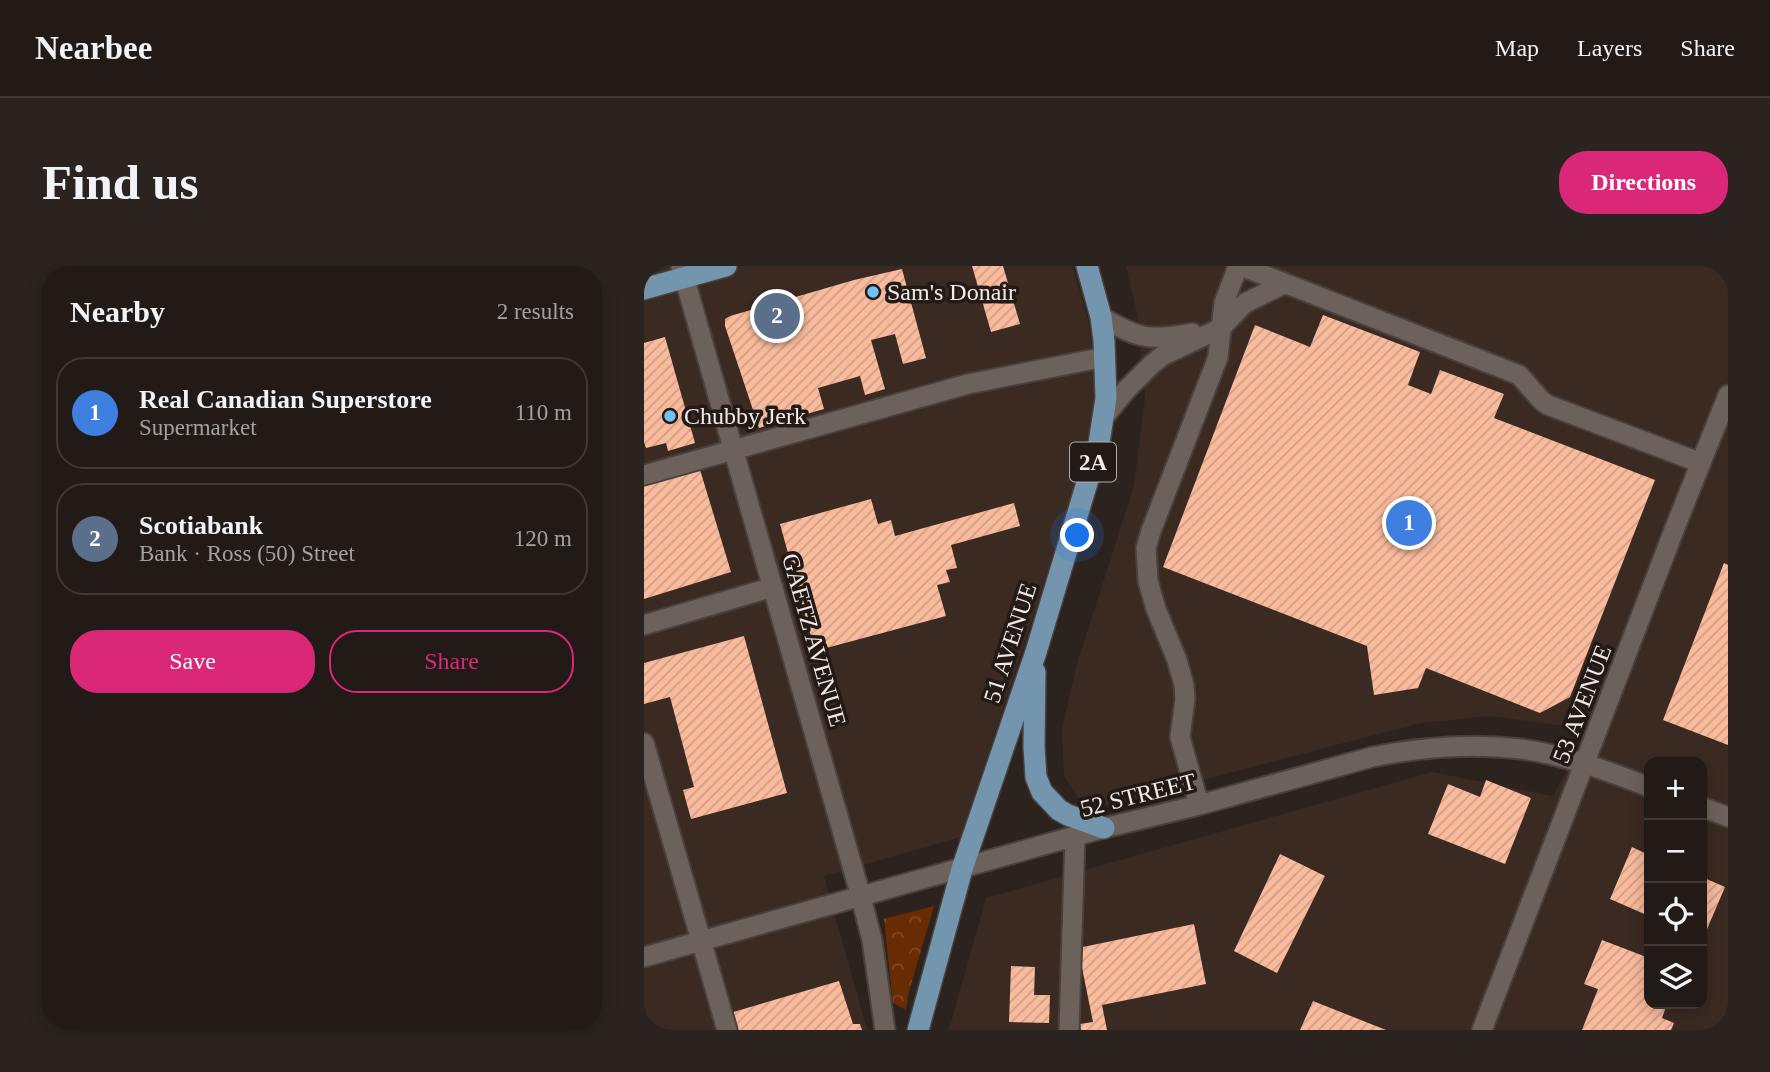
<!DOCTYPE html>
<meta charset="utf-8">
<style>
:root{--surface:#221a16;--page:#2a231f;--text:#f1f3f6;--muted:#a2a1a1;--line:#3f3835;--accent:#db2777}
body{margin:0;font-family:"Times New Roman",serif;background:var(--page);color:var(--text)}
.controls{position:absolute;right:21px;bottom:21px;display:grid;overflow:hidden;border-radius:14px;box-shadow:0 4px 18px #0003}
.controls button{width:63px;height:63px;display:grid;place-items:center;padding:0;border:0;border-bottom:2px solid var(--line);background:var(--surface);color:var(--text);font:35px sans-serif}
.you{position:absolute;left:434px;top:270px;width:24px;height:24px;margin:-18px;border:5px solid #fff;border-radius:50%;background:#1a73e8;box-shadow:0 0 0 10px #1a73e833}
.badge{display:grid;place-items:center;width:46px;height:46px;border-radius:50%;background:var(--accent);color:#fff;font-size:23px;font-weight:700}
.pin{position:absolute;translate:-50% -50%;border:4px solid #fff;box-shadow:0 2px 7px #0006}
.list{margin:0;padding:0;list-style:none}
h2{display:flex;justify-content:space-between;align-items:center;height:91px;margin:0;padding:0 28px;font-size:30px}
h2 small{font-size:23px;font-weight:400;color:var(--muted)}
.list li{display:grid;grid-template-columns:46px 1fr auto;gap:21px;align-items:center;box-sizing:border-box;height:112px;margin:0 14px 14px;padding:0 14px;border:2px solid var(--line);border-radius:28px}
.list b{display:block;font-size:26px;white-space:nowrap}
.list p{margin:0;font-size:23px;white-space:nowrap;color:var(--muted)}
.list em{font-size:23px;font-style:normal;color:var(--muted)}
.actions{display:flex;gap:14px;padding:21px 28px}
.actions a{flex:1;padding:16px 0;border:2px solid var(--accent);border-radius:28px;text-align:center;font-size:24px;color:var(--accent)}
.actions .main{background:var(--accent);color:#fff}
.icon{flex:none;width:38px;height:38px;fill:none;stroke:currentColor;stroke-width:2;stroke-linecap:round;stroke-linejoin:round}
.map{position:relative;flex:none;width:1084px;height:764px;overflow:hidden;border-radius:28px}
header{display:flex;align-items:center;gap:42px;box-sizing:border-box;height:98px;padding:0 35px;background:var(--surface);border-bottom:2px solid var(--line)}
header strong{font-size:33px}
nav{display:flex;gap:38px;margin-inline-start:auto;font-size:24px}
.intro{display:flex;align-items:center;justify-content:space-between;box-sizing:border-box;height:168px;padding:0 42px}
h1{margin:0;font-size:49px}
.button{padding:18px 32px;border-radius:28px;background:var(--accent);color:#fff;font-size:24px;font-weight:700}
main{display:flex;gap:42px;padding:0 42px}
aside{flex:1;background:var(--surface);border-radius:28px;box-shadow:0 4px 18px #0003}
.map>svg:first-child{display:block}
</style>
<header>
<strong>Nearbee</strong>
<nav><a>Map</a><a>Layers</a><a>Share</a></nav>
</header>
<div class="intro"><h1>Find us</h1><a class="button">Directions</a></div>
<main>
<aside>
<h2>Nearby<small>2 results</small></h2>
<ul class="list">
<li><span class="badge" style="background:#3f7fe0">1</span><div><b>Real Canadian Superstore</b><p>Supermarket</p></div><em>110 m</em></li>
<li><span class="badge" style="background:#5c6f8a">2</span><div><b>Scotiabank</b><p>Bank · Ross (50) Street</p></div><em>120 m</em></li>
</ul>
<div class="actions"><a class="main">Save</a><a>Share</a></div>
</aside>
<div class="map">
<svg width="1084" height="764" viewBox="0 0 1084 764">
<defs>
<pattern id="park-crowns" width="20" height="18" patternUnits="userSpaceOnUse" patternTransform="scale(1.75)"><rect width="20" height="18" fill="#692b02"/><path d="M2 6a3 3 0 1 1 6 0M12 15a3 3 0 1 1 6 0" fill="none" stroke="#7f4a27"/></pattern>
<pattern id="building-hatch" width="6" height="6" patternUnits="userSpaceOnUse" patternTransform="scale(1.75)"><rect width="6" height="6" fill="#fabb9d"/><path d="M-1 1l2-2M0 6l6-6M5 7l2-2" fill="none" stroke="#ce9e87"/></pattern>
</defs>
<rect width="100%" height="100%" fill="#2d231e"/>
<path fill="#3a2a22" fill-rule="evenodd" d="M0 0H428L444 53 452 110 448 150 436 206 317 571 180 610 223 764H0Z
M482 0H1084V764H305L342 632 788 506 909 530 945 463 845 450 777 457 443 544 420 510 418 463 433 398 490 220 501 131 493 48ZM1005 496H1058V738H1005Z"/>
<path fill="url(#park-crowns)" d="M290 640 264 729 262 744 249 737 240 653Z"/>
<path fill="url(#building-hatch)" d="M328 0H359L376 58 347 66Z
M258 3 282 92 259 98 251 68 227 74 241 123 221 129 216 110 174 122 180 143 115 162 81 60V53L86 50 210 14Z
M679 49 776 86 764 119 787 128 796 104 860 128 850 152 1011 214 926 431 896 447 782 402 774 422 730 429 723 380 519 301 611 59 666 81Z
M21 71 51 177 24 185 22 177 2 182 0 176V77Z
M54 197 87 306 0 333V214Z
M227 233 234 258 247 254 251 270 370 237 376 260 307 279 313 302 302 304 306 316 293 319 302 350 171 385 136 258Z
M1080 297 1084 299V479L1019 454Z
M100 370 143 527 47 553 39 524 50 521 26 431 0 438V397Z
M842 514 887 532 861 598 784 568 804 518 836 531Z
M988 581 1005 589V650L966 633Z
M636 588 681 610 633 707 590 685Z
M1058 611 1081 621 1058 675Z
M550 658 562 718 458 739 463 764H437L436 758 449 756 434 682Z
M958 674 1005 692V738H1023L1018 752 1030 757 1027 764H938L954 723 940 718Z
M367 700 391 701 390 729H406L405 757 365 756Z
M195 715 209 758H216L218 764H91L86 747Z
M669 735 742 764H656Z"/>
<g fill="none" stroke-linecap="round" stroke-linejoin="round">
<defs>
<path id="minor" d="M37 0 217 631 228 674 241 764
M597 0 875 109 898 135 904 139 1057 197
M457 51C495 73 505 75 548 67
M459 152 482 124 507 99 518 90 577 62 601 37 640 18
M0 209 324 118 461 91
M0 359 129 321
M0 477 83 764
M555 539 536 471 541 433 540 419 533 394 512 343 504 315 502 282 507 265 574 91 580 37 594 0
M1058 541 1084 551
M0 691 460 562 555 539 728 491C777 481 827 477 877 483 921 489 964 505 1005 521
M425 764 431 570
M838 764 1032 259 1084 129"/>
<path id="major" d="M0 23 82 0
M391 406 390 481 392 511 398 526 415 544 424 549 460 562
M274 764 318 603 392 386 455 177 462 132 460 75 457 51 443 0"/>
</defs>
<use href="#minor" stroke="#4a413e" stroke-width="23"/>
<use href="#major" stroke="#4a413e" stroke-width="24"/>
<use href="#minor" stroke="#6d615b" stroke-width="19"/>
<use href="#major" stroke="#7396ae" stroke-width="21"/>
</g>
<g fill="#71c1f4" stroke="#231915" stroke-width="2.5">
<circle cx="229" cy="26" r="7"/>
<circle cx="26" cy="150" r="7"/>
</g>
<g text-anchor="middle" stroke-width="7" stroke-linejoin="round" paint-order="stroke">
<rect fill="#231915" stroke="#b4aba8" stroke-width="2" x="426" y="176.5" width="46" height="39" rx="5"/>
<g font-size="23" font-weight="bold" fill="#f2eae7">
<text x="449" y="204">2A</text>
</g>
<g font-size="24" fill="#f2eae7" stroke="#231915" text-anchor="start">
<text x="243" y="34">Sam's Donair</text>
<text x="40" y="158">Chubby Jerk</text>
</g>
<g font-size="24" fill="#f2eae7" stroke="#231915">
<text transform="translate(170 374) rotate(74)" y="8">GAETZ AVENUE</text>
<text transform="translate(366 377) rotate(-72)" y="8">51 AVENUE</text>
<text transform="translate(938 438) rotate(-69)" y="8">53 AVENUE</text>
<text transform="translate(494 529) rotate(-14)" y="8">52 STREET</text>
</g>
</g>
</svg>
<div class="controls">
<button>+</button>
<button>−</button>
<button><svg class="icon" aria-label="locate" viewBox="0 0 24 24"><circle cx="12" cy="12" r="6"/><path d="M12 2v4M12 18v4M2 12h4M18 12h4"/></svg></button>
<button><svg class="icon" aria-label="layers" viewBox="0 0 24 24"><path d="M12 4l9 5-9 5-9-5zM3 14l9 5 9-5"/></svg></button>
</div>
<div class="you"></div>
<div class="pin badge" style="left:765px;top:257px;background:#3f7fe0">1</div>
<div class="pin badge" style="left:133px;top:50px;background:#5c6f8a">2</div>
</div>
</main>
